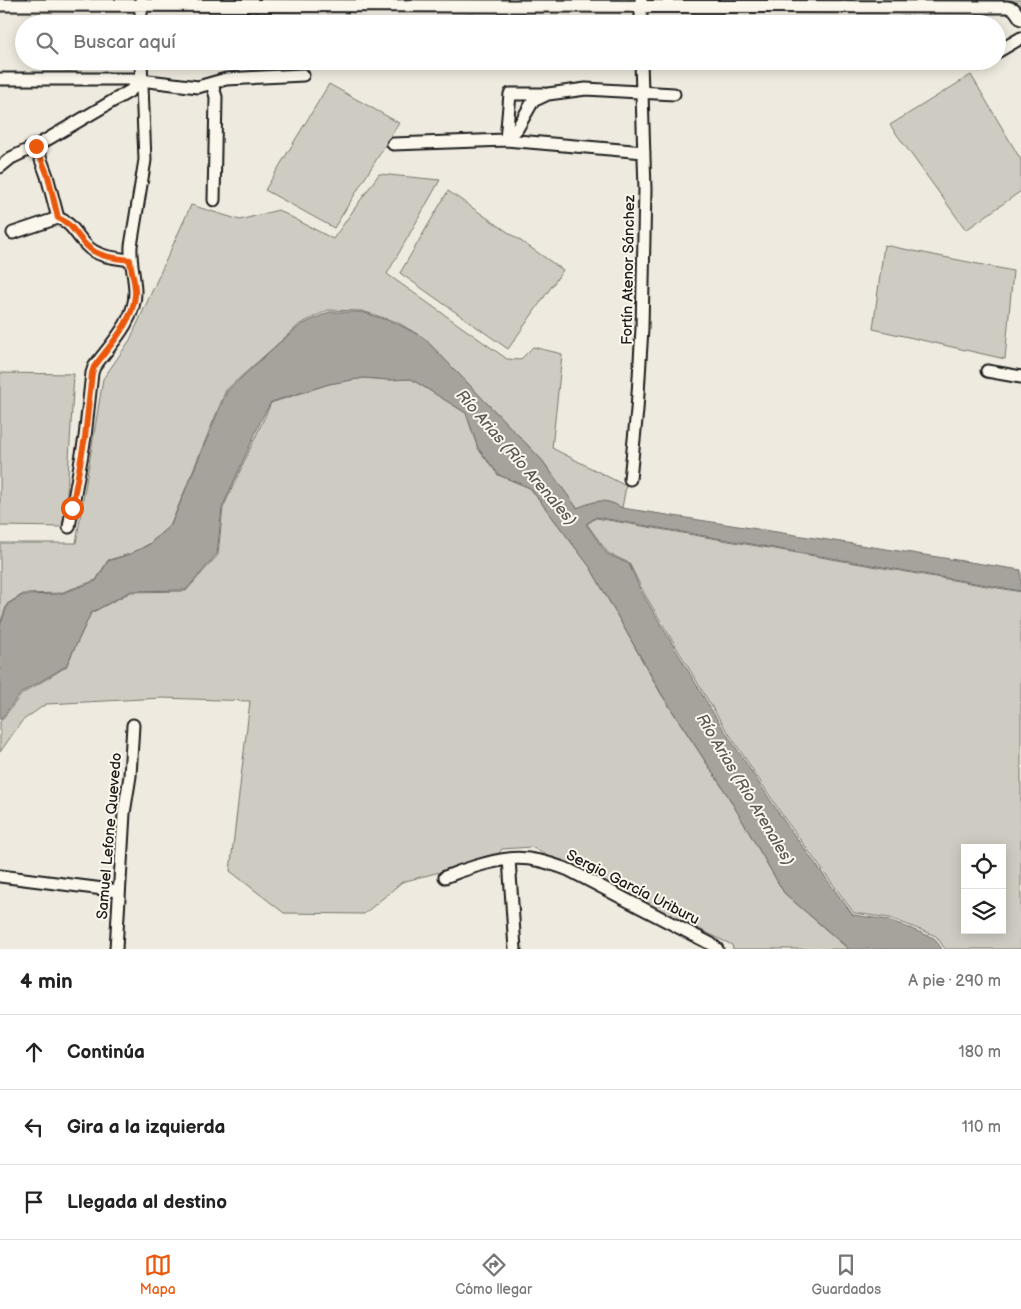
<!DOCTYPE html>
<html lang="es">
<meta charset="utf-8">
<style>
:root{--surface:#fff;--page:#f6f6f6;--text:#222;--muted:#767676;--line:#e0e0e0;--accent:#ea580c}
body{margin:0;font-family:"Balsamiq Sans",sans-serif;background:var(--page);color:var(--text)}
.controls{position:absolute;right:15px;bottom:15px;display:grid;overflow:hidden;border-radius:0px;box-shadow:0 2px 12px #0003}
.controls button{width:45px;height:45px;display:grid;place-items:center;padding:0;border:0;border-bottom:1px solid var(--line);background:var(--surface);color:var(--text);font:25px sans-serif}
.stop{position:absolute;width:15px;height:15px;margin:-11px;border:4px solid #ea580c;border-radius:50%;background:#fff}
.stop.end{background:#ea580c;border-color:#fff;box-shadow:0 1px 5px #0008}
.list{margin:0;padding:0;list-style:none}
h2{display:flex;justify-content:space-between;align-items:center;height:65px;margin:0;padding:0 20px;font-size:21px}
h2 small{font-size:16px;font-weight:400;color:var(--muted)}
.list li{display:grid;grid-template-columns:32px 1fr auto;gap:15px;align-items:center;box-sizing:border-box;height:75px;padding:0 20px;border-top:1px solid var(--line)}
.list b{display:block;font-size:19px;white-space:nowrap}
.list em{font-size:16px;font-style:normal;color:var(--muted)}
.icon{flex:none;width:28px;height:28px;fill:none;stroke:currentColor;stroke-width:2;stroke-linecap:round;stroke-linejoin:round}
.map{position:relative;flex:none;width:1021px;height:949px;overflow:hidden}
.search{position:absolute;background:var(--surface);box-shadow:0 2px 12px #0003;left:15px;right:15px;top:15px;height:55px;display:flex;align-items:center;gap:12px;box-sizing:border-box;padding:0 18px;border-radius:28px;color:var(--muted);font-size:19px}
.sheet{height:290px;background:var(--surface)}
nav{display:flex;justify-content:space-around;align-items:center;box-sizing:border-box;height:70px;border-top:1px solid var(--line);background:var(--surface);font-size:14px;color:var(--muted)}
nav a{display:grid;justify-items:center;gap:2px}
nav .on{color:var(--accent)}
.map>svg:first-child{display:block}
</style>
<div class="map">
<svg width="1021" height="949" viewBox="0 0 1021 949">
<rect width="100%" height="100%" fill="#eeeadf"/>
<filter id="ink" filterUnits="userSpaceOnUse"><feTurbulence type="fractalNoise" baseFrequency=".02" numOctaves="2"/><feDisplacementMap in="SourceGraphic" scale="10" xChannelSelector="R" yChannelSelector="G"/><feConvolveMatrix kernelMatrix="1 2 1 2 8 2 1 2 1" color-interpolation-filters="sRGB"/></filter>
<g filter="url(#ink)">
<path fill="#ceccc2" stroke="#75746f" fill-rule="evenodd" d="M897 0H1021V12L1013 0 897 4Z
M971 75 1021 160V191L966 230 890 125Z
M329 84 399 123 334 228 265 190Z
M379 174 440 180 387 274 507 359 520 360 533 347 562 354 552 448 626 486 622 508C603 497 596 501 577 508L542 460 424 338 397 322 362 311 328 310 300 324 226 390 171 524 149 544 130 554 108 560 96 580 60 593 23 594 7 604 0 624V543H76L103 379 130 340 191 205 240 220 278 210 333 239Z
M448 191 563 270 508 349 400 273Z
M884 245 1013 271 1005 359 873 329Z
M0 373 74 374 65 527 0 526Z
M364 378 388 380 411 379 466 413 478 449 498 475 530 488 590 567 661 694 728 796 784 893 848 949H733L732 945 531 847 502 849 496 857 402 882 364 914 284 913 230 871 250 701 162 698 46 704 22 721 0 752V722L22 694 66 667 91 613 131 592 186 591 218 555 223 508 271 403 329 384Z
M596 518 1021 592V949H945L936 936 890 918 854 913 785 819 718 717 644 593 629 563 608 553 587 524ZM965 848H1002V930H965Z"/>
<path fill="#a6a39d" stroke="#6f6d69" d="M329 312H362L396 323 424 338 542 460 577 508C596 501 603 497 622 508L1021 570V591L596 517 586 524 607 554 629 564 641 591 715 716 784 821 853 915 889 920 934 938 942 949H849L784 893 728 796 661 693 590 567 530 488 499 475 478 448 466 413 411 379 388 380 364 378 329 384 271 402 262 418 222 508 217 554 186 590 131 591 91 613 66 666 21 693 0 720V626L8 604 23 595 60 594 96 581 108 561 130 554 150 544 171 525 227 391 278 344 301 325Z"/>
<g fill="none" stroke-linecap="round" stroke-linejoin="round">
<defs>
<path id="minor" d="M641 0V24
M141 1V24
M0 5 1007 7 1014 9 1021 19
M997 52 1021 38
M979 64 983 61
M0 79H132L198 87 226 79 303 75
M212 84 216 97 214 200
M544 94H510L506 140 644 152
M393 144 506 140 517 129 533 101 548 94 586 89 674 94
M36 146 47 176 58 218
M0 167 11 158 36 146 130 91 142 80
M13 233 58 218C72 223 76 235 86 245 97 257 115 258 130 260
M987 371 1021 377
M630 479 637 410 642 328 645 190 641 61
M69 527 85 437 92 373 94 367C110 345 135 321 135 293 135 277 130 263 131 246L145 160 141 61
M509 859 515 949
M0 876 119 891
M445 877C462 870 490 861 508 859 529 856 550 863 569 870L711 944 717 949
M116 949 124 813 130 776 133 725"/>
</defs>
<use href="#minor" stroke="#1c1c1c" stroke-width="15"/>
<use href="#minor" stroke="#fbf7ec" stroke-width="11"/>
</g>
</g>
<g fill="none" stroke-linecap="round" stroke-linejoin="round" filter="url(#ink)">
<path stroke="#ea580c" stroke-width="6" d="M36 146 48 176 58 218C72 223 76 235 86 245 97 257 115 258 130 260 131 272 136 283 135 295 133 322 109 346 94 367L92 373 85 437 72 508"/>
</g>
<g text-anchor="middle" stroke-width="4" stroke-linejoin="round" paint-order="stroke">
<g font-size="15" fill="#1c1c1c" stroke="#fbf7ec">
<text transform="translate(628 270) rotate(-89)" y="5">Fortín Atenor Sánchez</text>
<text transform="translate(109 836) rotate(-85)" y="5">Samuel Lefone Quevedo</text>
<text transform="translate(633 887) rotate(27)" y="5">Sergio García Uriburu</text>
</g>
<g font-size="16" font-style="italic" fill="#5a5956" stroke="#fbf7ec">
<text transform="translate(517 457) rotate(49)" y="6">Río Arias (Río Arenales)</text>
<text transform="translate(746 789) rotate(59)" y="6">Río Arias (Río Arenales)</text>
</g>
</g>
</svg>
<div class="controls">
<button><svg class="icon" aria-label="locate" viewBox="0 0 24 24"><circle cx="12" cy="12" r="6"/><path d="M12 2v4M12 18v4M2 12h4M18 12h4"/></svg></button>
<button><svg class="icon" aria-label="layers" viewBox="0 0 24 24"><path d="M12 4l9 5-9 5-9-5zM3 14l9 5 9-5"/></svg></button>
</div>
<div class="stop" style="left:72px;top:508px"></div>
<div class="stop end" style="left:36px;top:146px"></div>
<div class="search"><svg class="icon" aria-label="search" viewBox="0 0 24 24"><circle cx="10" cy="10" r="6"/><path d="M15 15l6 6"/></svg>Buscar aquí</div>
</div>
<section class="sheet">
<h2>4 min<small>A pie · 290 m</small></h2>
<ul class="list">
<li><svg class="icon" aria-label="ahead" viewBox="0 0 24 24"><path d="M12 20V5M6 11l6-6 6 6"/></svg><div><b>Continúa</b></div><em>180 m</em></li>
<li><svg class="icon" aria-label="left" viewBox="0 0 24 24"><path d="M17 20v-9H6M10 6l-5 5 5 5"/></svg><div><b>Gira a la izquierda</b></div><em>110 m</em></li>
<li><svg class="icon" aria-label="arrive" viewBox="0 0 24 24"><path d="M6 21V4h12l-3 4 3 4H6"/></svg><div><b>Llegada al destino</b></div></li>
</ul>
</section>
<nav>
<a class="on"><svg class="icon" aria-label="map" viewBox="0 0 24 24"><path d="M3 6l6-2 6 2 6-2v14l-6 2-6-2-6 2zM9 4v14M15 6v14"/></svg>Mapa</a>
<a><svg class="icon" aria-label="directions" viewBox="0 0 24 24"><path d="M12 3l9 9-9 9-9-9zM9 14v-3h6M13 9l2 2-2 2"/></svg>Cómo llegar</a>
<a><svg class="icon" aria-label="saved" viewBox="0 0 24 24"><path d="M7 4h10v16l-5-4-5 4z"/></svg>Guardados</a>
</nav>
